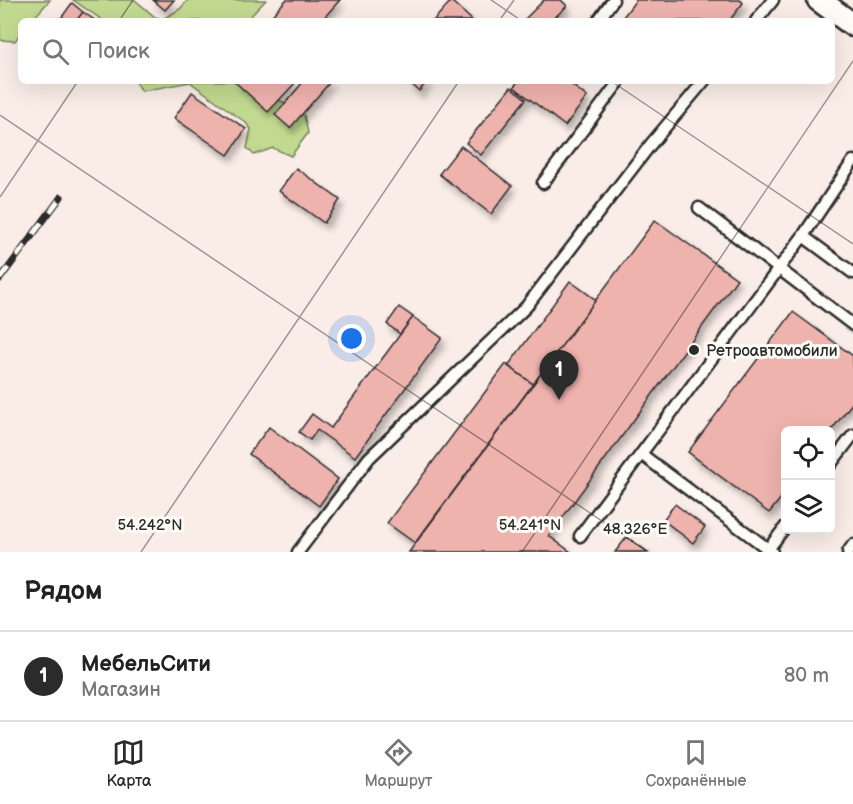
<!DOCTYPE html>
<html lang="ru">
<meta charset="utf-8">
<style>
:root{--surface:#fff;--page:#f2f2f2;--text:#222;--muted:#767676;--line:#e0e0e0;--accent:#2b2b2b}
body{margin:0;font-family:"Balsamiq Sans",sans-serif;background:var(--page);color:var(--text)}
.controls{position:absolute;right:18px;bottom:18px;display:grid;overflow:hidden;border-radius:9px;box-shadow:0 6px 24px #0002}
.controls button{width:54px;height:54px;display:grid;place-items:center;padding:0;border:0;border-bottom:2px solid var(--line);background:var(--surface);color:var(--text);font:30px sans-serif}
.you{position:absolute;left:352px;top:339px;width:21px;height:21px;margin:-15px;border:4px solid #fff;border-radius:50%;background:#1a73e8;box-shadow:0 0 0 9px #1a73e833}
.badge{display:grid;place-items:center;width:39px;height:39px;border-radius:50%;background:var(--accent);color:#fff;font-size:20px;font-weight:700}
.pin{position:absolute;translate:-50% -50px;filter:drop-shadow(0 2px 3px #0008)}
.pin::after{content:'';position:absolute;top:32px;width:21px;height:18px;background:inherit;clip-path:polygon(0 0,100% 0,50% 100%)}
.list{margin:0;padding:0;list-style:none}
h2{display:flex;justify-content:space-between;align-items:center;height:78px;margin:0;padding:0 24px;font-size:26px}
h2 small{font-size:20px;font-weight:400;color:var(--muted)}
.list li{display:grid;grid-template-columns:39px 1fr auto;gap:18px;align-items:center;box-sizing:border-box;height:90px;padding:0 24px;border-top:2px solid var(--line)}
.list b{display:block;font-size:22px;white-space:nowrap}
.list p{margin:0;font-size:20px;white-space:nowrap;color:var(--muted)}
.list em{font-size:20px;font-style:normal;color:var(--muted)}
.icon{flex:none;width:33px;height:33px;fill:none;stroke:currentColor;stroke-width:2;stroke-linecap:round;stroke-linejoin:round}
.map{position:relative;flex:none;width:853px;height:552px;overflow:hidden}
.search{position:absolute;background:var(--surface);box-shadow:0 6px 24px #0002;left:18px;right:18px;top:18px;height:66px;display:flex;align-items:center;gap:15px;box-sizing:border-box;padding:0 21px;border-radius:9px;color:var(--muted);font-size:22px}
.sheet{height:168px;background:var(--surface)}
nav{display:flex;justify-content:space-around;align-items:center;box-sizing:border-box;height:84px;border-top:2px solid var(--line);background:var(--surface);font-size:16px;color:var(--muted)}
nav a{display:grid;justify-items:center;gap:3px}
nav .on{color:var(--accent)}
.map>svg:first-child{display:block}
</style>
<div class="map">
<svg width="853" height="552" viewBox="0 0 853 552">
<defs>
<filter id="shadow"><feDropShadow dx="3.5" dy="6" stdDeviation="3" flood-color="#0004"/></filter>
</defs>
<rect width="100%" height="100%" fill="#faede8"/>
<filter id="ink" filterUnits="userSpaceOnUse"><feTurbulence type="fractalNoise" baseFrequency=".0167" numOctaves="2"/><feDisplacementMap in="SourceGraphic" scale="12" xChannelSelector="R" yChannelSelector="G"/><feConvolveMatrix kernelMatrix="1 2 1 2 8 2 1 2 1" color-interpolation-filters="sRGB"/></filter>
<g filter="url(#ink)">
<path fill="#c2da90" stroke="#76825e" stroke-width="1.5" d="M0 0H50L31 21H21V33L15 41 0 40Z
M73 0H135L155 17 163 19 180 9 188 0H266L246 21H104Z
M137 81H245L252 90 289 104 304 115 308 133 291 156 273 148 254 155 247 148 251 129 245 122 190 82 142 91 137 84Z"/>
<path fill="#efb3ae" stroke="#2b2b2b" stroke-width="1.5" filter="url(#shadow)" d="M153 0H174L165 10Z
M286 0H340L321 21H267Z
M544 0H561L567 6 551 21H523Z
M636 0H740L743 3 729 21H620Z
M451 1 473 21H433Z
M72 3 83 12 76 21H59Z
M83 12 96 21H76Z
M234 81H297L268 112Z
M304 81H331L290 128 275 115Z
M408 81H428L419 91Z
M518 81H567L587 97 565 126 514 87Z
M511 87 526 99 481 155 466 143Z
M192 92 246 129 228 155 174 118Z
M461 146 512 186 491 214 439 174Z
M296 168 340 200 324 223 279 191Z
M655 220 737 279 549 536 571 552H409Z
M570 281 596 300 533 384 508 366Z
M399 307 413 317 400 334 387 324Z
M793 312 853 356V402L830 432V430H786V492L769 513 688 452Z
M413 317 442 338 355 457 317 430 310 440 299 432 312 414 331 428Z
M506 364 533 384 415 543 387 523Z
M269 427 338 479 319 506 249 454Z
M675 504 705 527 693 543 663 520Z
M627 537 648 552H615Z"/>
<g fill="none" stroke-linecap="round" stroke-linejoin="round">
<defs>
<path id="service" d="M598 21 613 0
M756 21 773 0
M543 183 618 83 617 81
M699 208 853 325
M803 236 853 273
M641 454 772 552
M830 465 853 435
M580 536 803 236 853 161
M298 552 369 458 526 307 651 144 704 81
M766 552 786 526
M848 552 853 545"/>
<path id="minor" d="M819 0 853 25"/>
</defs>
<use href="#service" stroke="#2b2b2b" stroke-width="15"/>
<use href="#minor" stroke="#2b2b2b" stroke-width="27"/>
<use href="#service" stroke="#fdfcf7" stroke-width="10"/>
<use href="#minor" stroke="#fdfcf7" stroke-width="22"/>
<defs>
<path id="rail" d="M0 279 61 197"/>
</defs>
<use href="#rail" stroke="#2b2b2b" stroke-width="7"/>
<use href="#rail" stroke="#fdfcf7" stroke-width="4.5" stroke-dasharray="14" stroke-linecap="butt"/>
</g>
</g>
<path fill="none" stroke="#2b2b2b" stroke-width="1.5" stroke-opacity="0.45" d="M491 0 522 21M119 21 133 0M499 21 514 0M611 81 853 244M0 115 648 552M0 197 78 81M141 552 459 81M522 552 853 61"/>
<circle fill="#2b2b2b" stroke="#fdfcf7" stroke-width="2" cx="694" cy="350" r="6"/>
<g text-anchor="middle" stroke-width="6" stroke-linejoin="round" paint-order="stroke">
<g font-size="16" fill="#2b2b2b" stroke="#fdfcf7" text-anchor="start">
<text x="706" y="356">Ретроавтомобили</text>
</g>
</g>
<g font-size="15" text-anchor="middle" fill="#2b2b2b" stroke="#fdfcf7" stroke-width="6" stroke-linejoin="round" paint-order="stroke">
<text x="150" y="530">54.242°N</text>
<text x="530" y="530">54.241°N</text>
<text x="635" y="534">48.326°E</text>
</g>
</svg>
<div class="controls">
<button><svg class="icon" aria-label="locate" viewBox="0 0 24 24"><circle cx="12" cy="12" r="6"/><path d="M12 2v4M12 18v4M2 12h4M18 12h4"/></svg></button>
<button><svg class="icon" aria-label="layers" viewBox="0 0 24 24"><path d="M12 4l9 5-9 5-9-5zM3 14l9 5 9-5"/></svg></button>
</div>
<div class="you"></div>
<div class="pin badge" style="left:559px;top:400px">1</div>
<div class="search"><svg class="icon" aria-label="search" viewBox="0 0 24 24"><circle cx="10" cy="10" r="6"/><path d="M15 15l6 6"/></svg>Поиск</div>
</div>
<section class="sheet">
<h2>Рядом<small></small></h2>
<ul class="list">
<li><span class="badge">1</span><div><b>МебельСити</b><p>Магазин</p></div><em>80 m</em></li>
</ul>
</section>
<nav>
<a class="on"><svg class="icon" aria-label="map" viewBox="0 0 24 24"><path d="M3 6l6-2 6 2 6-2v14l-6 2-6-2-6 2zM9 4v14M15 6v14"/></svg>Карта</a>
<a><svg class="icon" aria-label="directions" viewBox="0 0 24 24"><path d="M12 3l9 9-9 9-9-9zM9 14v-3h6M13 9l2 2-2 2"/></svg>Маршрут</a>
<a><svg class="icon" aria-label="saved" viewBox="0 0 24 24"><path d="M7 4h10v16l-5-4-5 4z"/></svg>Сохранённые</a>
</nav>
